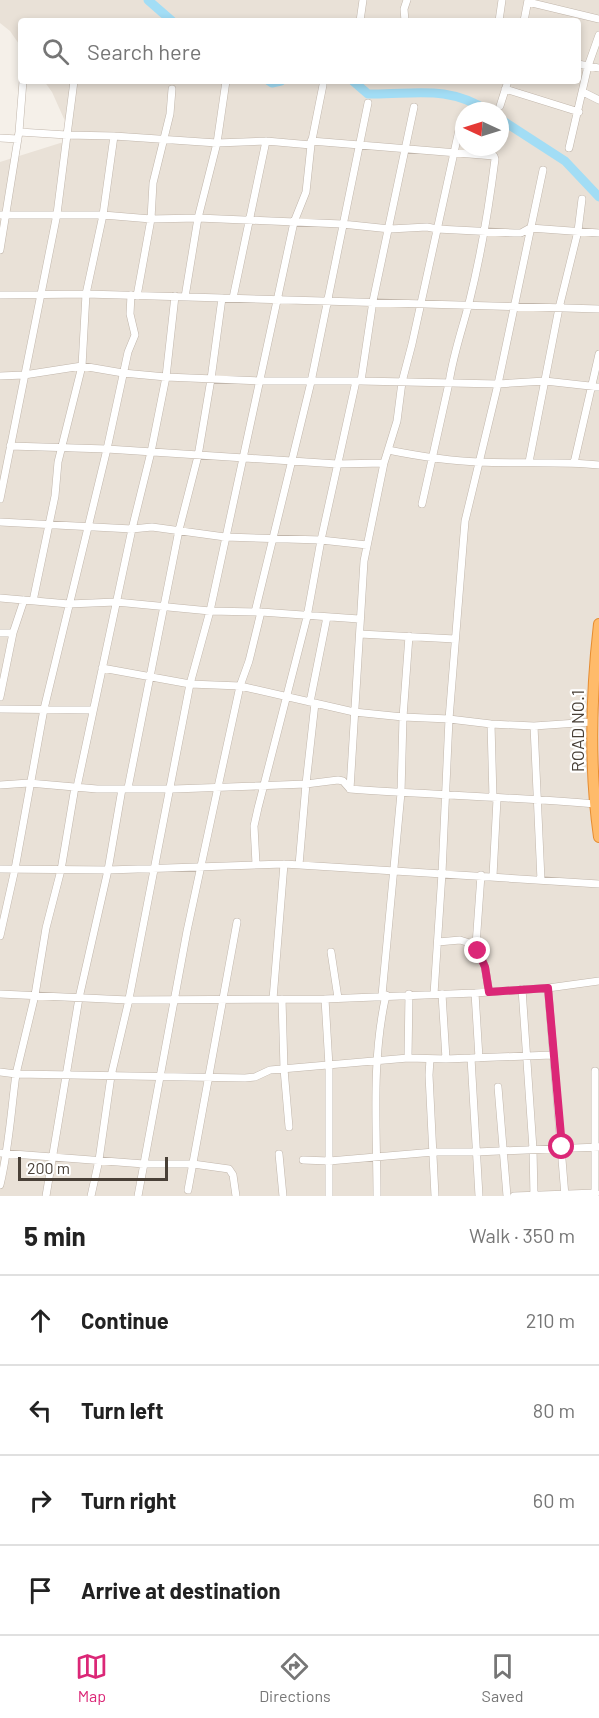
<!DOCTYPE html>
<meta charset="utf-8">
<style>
:root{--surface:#fff;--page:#f6f6f6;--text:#222;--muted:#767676;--line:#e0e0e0;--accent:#db2777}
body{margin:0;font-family:Barlow,sans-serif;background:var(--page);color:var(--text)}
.compass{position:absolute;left:455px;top:102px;width:54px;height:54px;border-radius:50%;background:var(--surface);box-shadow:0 3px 9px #0003;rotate:274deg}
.scale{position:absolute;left:18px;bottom:15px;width:150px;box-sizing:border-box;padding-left:6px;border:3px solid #494037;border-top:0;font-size:16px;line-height:21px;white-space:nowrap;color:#494037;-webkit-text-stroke:4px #fff;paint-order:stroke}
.stop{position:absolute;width:18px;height:18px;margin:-14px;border:4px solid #db2777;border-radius:50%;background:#fff}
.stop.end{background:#db2777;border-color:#fff;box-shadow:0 2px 6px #0008}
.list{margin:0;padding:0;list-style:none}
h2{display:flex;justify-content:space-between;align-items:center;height:78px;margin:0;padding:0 24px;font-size:26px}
h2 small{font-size:20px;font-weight:400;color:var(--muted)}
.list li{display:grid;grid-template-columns:39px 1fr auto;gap:18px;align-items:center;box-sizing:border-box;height:90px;padding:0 24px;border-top:2px solid var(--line)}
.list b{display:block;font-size:22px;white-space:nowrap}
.list em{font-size:20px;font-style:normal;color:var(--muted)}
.icon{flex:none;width:33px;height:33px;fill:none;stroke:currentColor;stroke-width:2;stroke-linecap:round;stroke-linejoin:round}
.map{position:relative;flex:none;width:599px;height:1196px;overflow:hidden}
.search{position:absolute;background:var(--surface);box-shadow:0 3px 9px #0003;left:18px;right:18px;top:18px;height:66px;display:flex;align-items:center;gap:15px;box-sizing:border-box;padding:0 21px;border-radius:6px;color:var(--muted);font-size:22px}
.sheet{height:438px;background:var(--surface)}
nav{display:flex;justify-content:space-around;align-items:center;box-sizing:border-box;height:84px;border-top:2px solid var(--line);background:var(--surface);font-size:16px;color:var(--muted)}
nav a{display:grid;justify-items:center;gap:3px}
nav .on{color:var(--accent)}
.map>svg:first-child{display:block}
</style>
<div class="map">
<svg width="599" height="1196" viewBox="0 0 599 1196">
<rect width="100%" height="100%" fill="#f5f0e9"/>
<path fill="#e9e1d7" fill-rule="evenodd" d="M0 0H599V1196H0V162L73 139 52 92 44 81H578V21H21V47L10 31 0 23ZM464 111H500V147H464Z"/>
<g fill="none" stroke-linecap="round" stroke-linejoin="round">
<path stroke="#a2ddf5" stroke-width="9" d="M148 0 172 21
M269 81 272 83 281 81
M353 81 368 94C413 95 447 84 488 111
M500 119 565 161 599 197"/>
<defs>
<path id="minor" d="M528 2 599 19
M360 21 363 0
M405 21 404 9 407 0
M499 21 502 0
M524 21 528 0
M578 64 599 68
M505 89 579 112
M583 92 599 100
M500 106 508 81
M19 132 67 135 74 81
M0 138 18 139
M311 141 494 156 495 159C489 207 481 255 469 303 462 330 453 355 449 383L422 504
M569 148 588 66 599 35
M0 215H103L151 219 198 218 342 224 390 229 427 227 437 229 514 233H521L530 228 599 233
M0 250 19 132 23 81
M0 295 86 294 599 309
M137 296 151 219 153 183 170 114 172 89
M185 297 198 218 217 143 226 81
M233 298 266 141
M0 376 24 375 82 366 123 373 166 377 260 381H361L498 384 545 381 599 387
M361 381 373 301 414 107
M10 446 107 449 337 464 384 463
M388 450C418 456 448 461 479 462 519 464 559 461 599 465
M529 462 559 308 578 231 582 199
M574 463 599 354
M0 499 57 214 67 135 114 136 217 143 266 141 311 145
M0 522 132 529 152 527 225 537 321 540 367 545
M0 598 69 604 116 602 210 611 261 612 359 619
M33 601 55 496 58 462 82 366 86 294 103 215 114 136
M255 612 311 382 368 103
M0 633H13
M360 634 455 639
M102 668 190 684 240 686 354 712 403 717 449 719 491 724 534 726 592 722
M0 697 13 633 24 600
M310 702 327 617
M0 709 92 710
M491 724 493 798
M534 726 541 880
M0 785 29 783 97 789H174L306 784 338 780 343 781 350 789C432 795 513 797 595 804
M75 787 61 870 46 928 35 995 16 1074 245 1078 255 1077 270 1070 408 1058 446 1059 442 994
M77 787 132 529 151 452 166 377 175 296
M128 788 179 530 198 456 211 379 222 298
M350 789 364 561 384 463 397 421 402 382 412 344 459 130
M256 864 254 826 258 808 307 617 321 540 356 381
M299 865 306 784 315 703
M0 869 108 870 284 864 599 884
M481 875 476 945 485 967 489 992
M493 876 497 799
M0 936 15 869 44 709 107 449 128 352 135 335 130 314 131 295
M438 942 460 940 476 945
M331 952 338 998
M548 988 565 1196
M522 989 533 1149 534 1196
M475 993 479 1058
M0 994 128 1000 325 999 475 993 548 988 599 981
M434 994 442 873 449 719 465 521 498 384 543 170
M382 995 401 793 403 717 409 636
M273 999 284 864
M282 999 284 1069 289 1127
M325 999 329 1066V1196
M408 1058 409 994
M430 1059 429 1075 435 1196
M446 1059 471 1058
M0 1072 16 1074C11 1111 9 1148 0 1185
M498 1087 507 1196
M0 1153 144 1164H193L229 1169 233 1175 236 1196
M279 1154 283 1196
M303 1160 329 1161 434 1152H476L599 1147
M188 1190 237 922
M46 1196 79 998 108 870 122 789
M91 1196 99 1160 111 1076 128 1004 190 684 210 611 294 222 306 192 311 145 323 85
M138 1196 187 931 218 787 240 686 249 661 261 612
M377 1196C377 1129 371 1061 386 995
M479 1196 471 1058 552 1055
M514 1196 596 1193
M595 1196V1071"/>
<path id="highway" d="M599 624C591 694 589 767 599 837"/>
</defs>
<use href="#minor" stroke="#c1b6ab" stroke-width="8"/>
<use href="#highway" stroke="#e68d32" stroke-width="12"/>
<use href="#minor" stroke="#fff" stroke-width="7"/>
<use href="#highway" stroke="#ffbb6a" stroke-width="10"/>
</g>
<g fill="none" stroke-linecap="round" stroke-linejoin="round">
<path stroke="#db2777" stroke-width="8" d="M478 951 485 967 489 992 548 988 562 1147"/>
</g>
<g text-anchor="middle" stroke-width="4.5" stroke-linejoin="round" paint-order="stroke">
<g font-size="18" fill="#494037" stroke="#fff">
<text transform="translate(578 731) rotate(-90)" y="6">ROAD NO.1</text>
</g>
</g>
</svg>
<svg class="compass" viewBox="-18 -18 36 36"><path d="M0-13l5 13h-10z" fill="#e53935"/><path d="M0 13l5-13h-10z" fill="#767676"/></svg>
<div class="scale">200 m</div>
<div class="stop" style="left:562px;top:1147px"></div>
<div class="stop end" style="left:478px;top:951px"></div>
<div class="search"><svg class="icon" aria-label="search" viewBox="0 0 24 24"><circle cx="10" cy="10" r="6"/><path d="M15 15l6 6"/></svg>Search here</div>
</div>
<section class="sheet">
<h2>5 min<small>Walk · 350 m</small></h2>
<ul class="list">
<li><svg class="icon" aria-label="ahead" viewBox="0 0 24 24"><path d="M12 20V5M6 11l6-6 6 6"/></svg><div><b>Continue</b></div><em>210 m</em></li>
<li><svg class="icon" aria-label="left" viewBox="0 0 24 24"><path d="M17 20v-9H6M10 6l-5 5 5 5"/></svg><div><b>Turn left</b></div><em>80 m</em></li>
<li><svg class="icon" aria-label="right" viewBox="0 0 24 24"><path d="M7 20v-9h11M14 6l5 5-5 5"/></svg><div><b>Turn right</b></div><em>60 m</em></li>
<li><svg class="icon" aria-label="arrive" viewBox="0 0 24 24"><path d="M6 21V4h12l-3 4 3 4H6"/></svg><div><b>Arrive at destination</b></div></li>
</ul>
</section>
<nav>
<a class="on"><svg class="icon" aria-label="map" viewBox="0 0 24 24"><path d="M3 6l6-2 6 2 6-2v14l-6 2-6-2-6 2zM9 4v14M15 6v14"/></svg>Map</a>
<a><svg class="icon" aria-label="directions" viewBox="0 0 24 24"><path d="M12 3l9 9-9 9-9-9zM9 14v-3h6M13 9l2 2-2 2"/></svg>Directions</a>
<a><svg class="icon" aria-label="saved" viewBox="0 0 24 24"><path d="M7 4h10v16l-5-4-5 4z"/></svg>Saved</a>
</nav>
